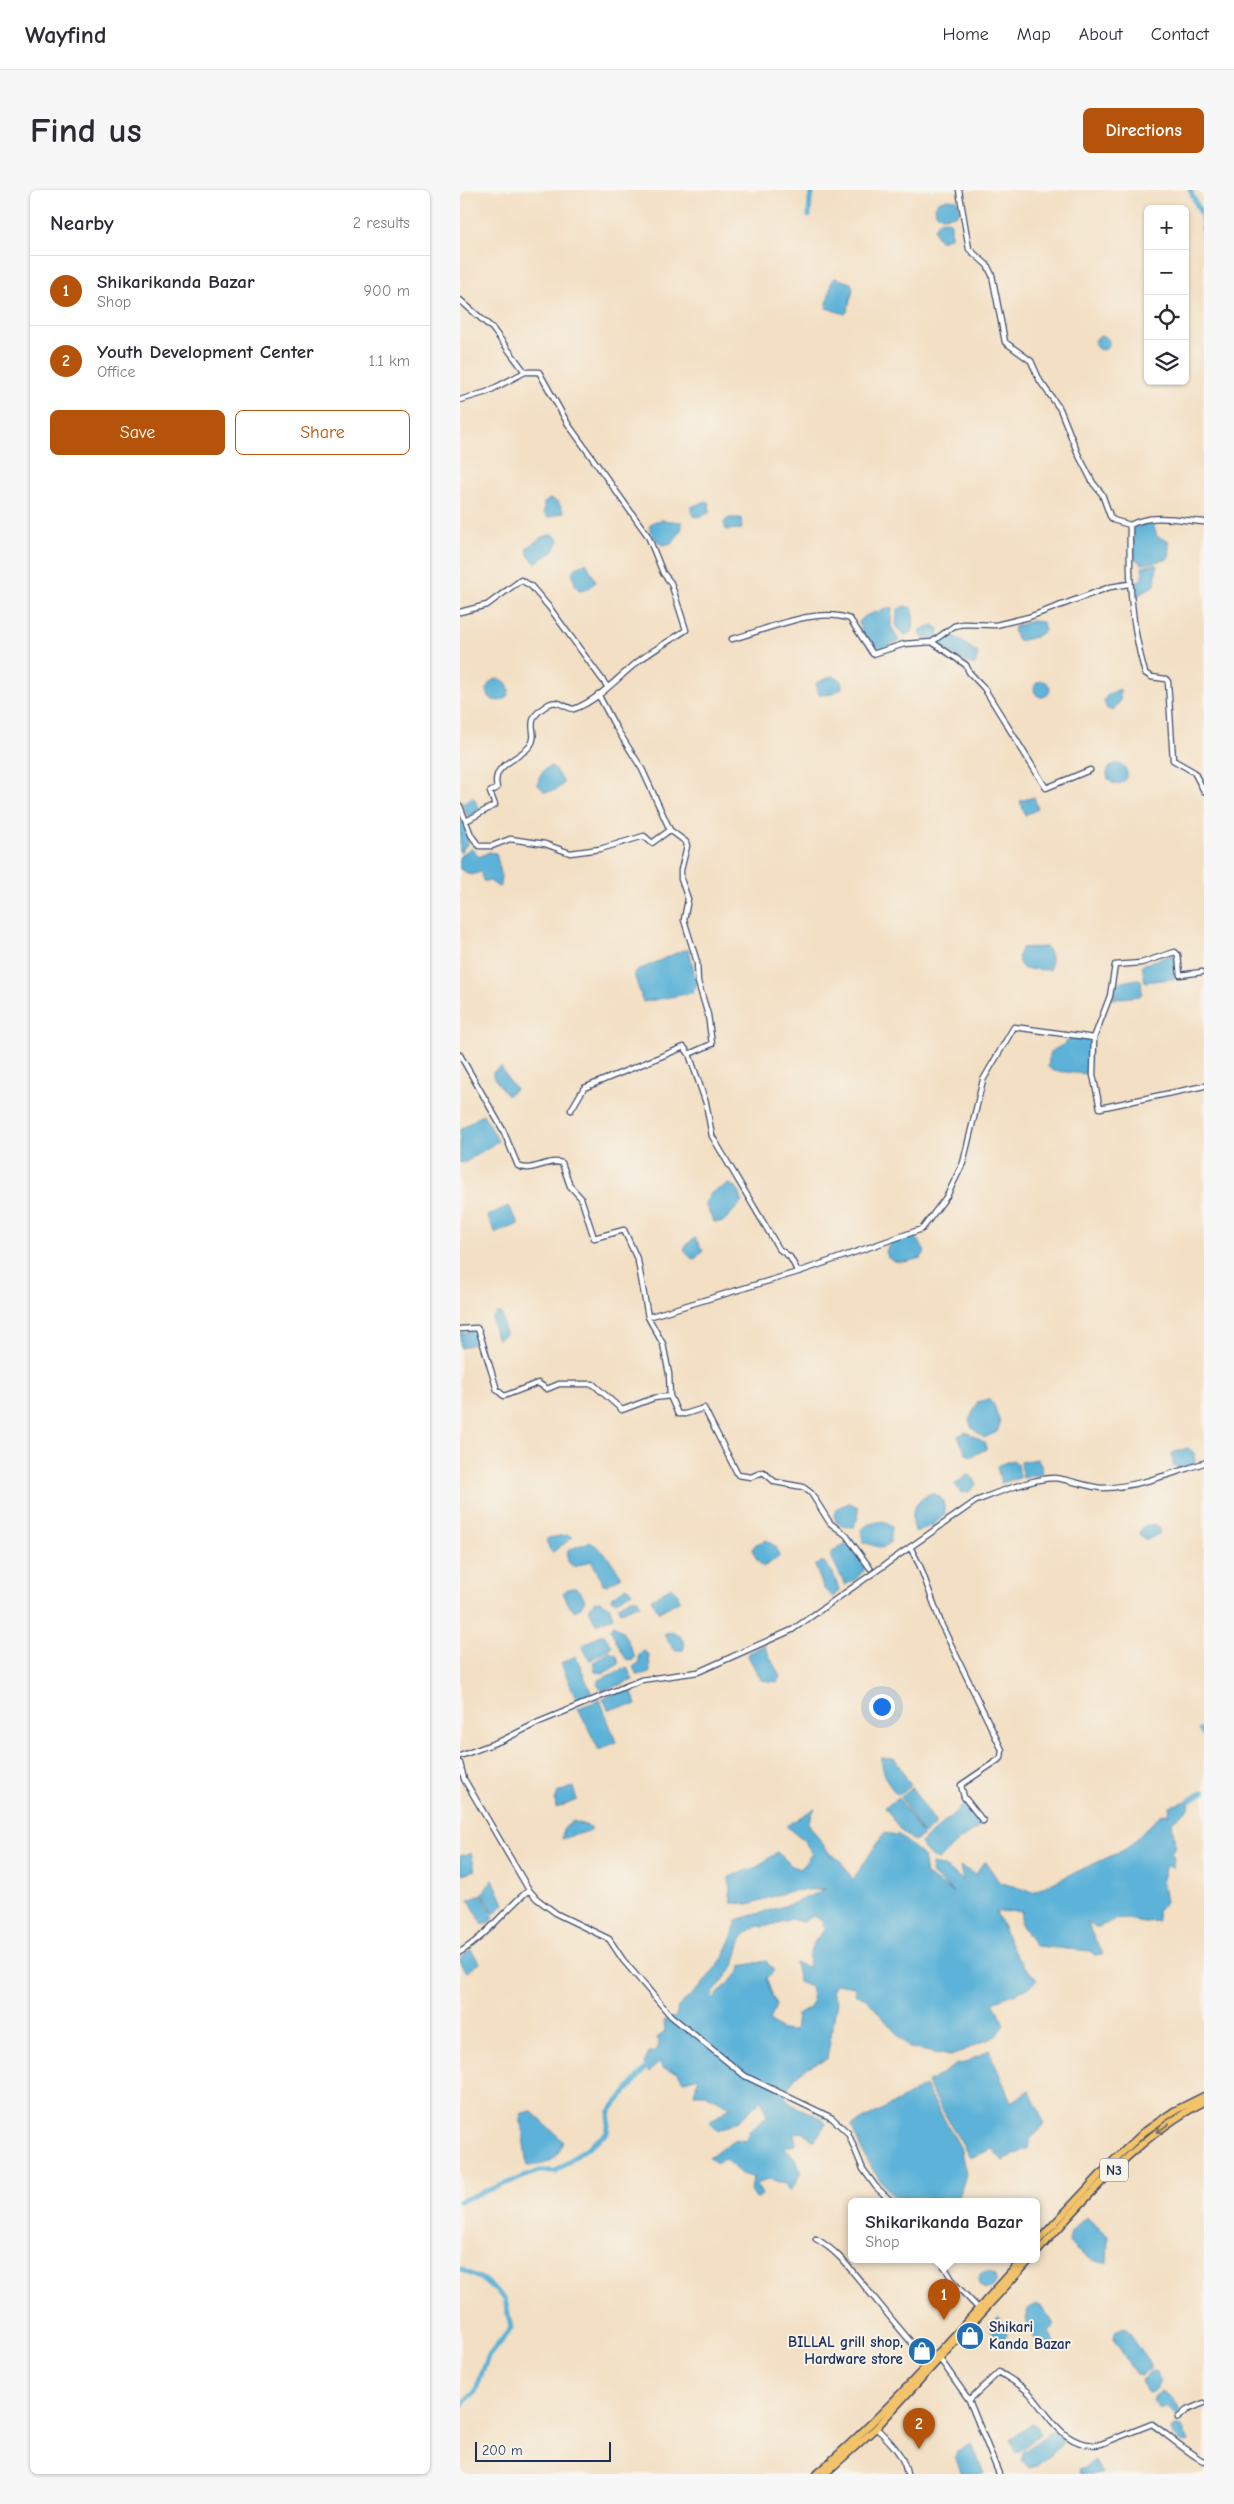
<!DOCTYPE html>
<meta charset="utf-8">
<style>
:root{--surface:#fff;--page:#f7f7f7;--text:#2b2b33;--muted:#7c7c81;--line:#e1e1e2;--accent:#b45309}
body{margin:0;font-family:"Comic Neue",sans-serif;background:var(--page);color:var(--text)}
.controls{position:absolute;right:15px;top:15px;display:grid;overflow:hidden;border-radius:8px;box-shadow:0 1px 4px #0004}
.controls button{width:45px;height:45px;display:grid;place-items:center;padding:0;border:0;border-bottom:1px solid var(--line);background:var(--surface);color:var(--text);font:25px sans-serif}
.scale{position:absolute;left:15px;bottom:12px;width:136px;box-sizing:border-box;padding-left:5px;border:2px solid #1b2f5e;border-top:0;font-size:14px;line-height:18px;white-space:nowrap;color:#1b2f5e;-webkit-text-stroke:4px #f7f3e8;paint-order:stroke}
.you{position:absolute;left:421px;top:1516px;width:18px;height:18px;margin:-12px;border:4px solid #fff;border-radius:50%;background:#1a73e8;box-shadow:0 0 0 8px #1a73e833}
.badge{display:grid;place-items:center;width:32px;height:32px;border-radius:50%;background:var(--accent);color:#fff;font-size:16px;font-weight:700}
.pin{position:absolute;translate:-50% -41px;filter:drop-shadow(0 1px 2px #0008)}
.pin::after{content:'';position:absolute;top:26px;width:18px;height:15px;background:inherit;clip-path:polygon(0 0,100% 0,50% 100%)}
.popup{position:absolute;left:388px;top:2008px;width:192px;height:65px;box-sizing:border-box;display:grid;place-content:center;border-radius:8px;background:var(--surface);filter:drop-shadow(0 1px 4px #0005);font-size:16px;white-space:nowrap;color:var(--muted)}
.popup b{font-size:19px;color:var(--text)}
.popup::after{content:'';position:absolute;left:50%;top:100%;margin-left:-10px;border:10px solid transparent;border-top-color:var(--surface)}
.list{margin:0;padding:0;list-style:none}
h2{display:flex;justify-content:space-between;align-items:center;height:65px;margin:0;padding:0 20px;font-size:21px}
h2 small{font-size:16px;font-weight:400;color:var(--muted)}
.list li{display:grid;grid-template-columns:32px 1fr auto;gap:15px;align-items:center;box-sizing:border-box;height:70px;padding:0 20px;border-top:1px solid var(--line)}
.list b{display:block;font-size:19px;white-space:nowrap}
.list p{margin:0;font-size:16px;white-space:nowrap;color:var(--muted)}
.list em{font-size:16px;font-style:normal;color:var(--muted)}
.actions{display:flex;gap:10px;padding:15px 20px}
.actions a{flex:1;padding:11px 0;border:1px solid var(--accent);border-radius:8px;text-align:center;font-size:18px;color:var(--accent)}
.actions .main{background:var(--accent);color:#fff}
.icon{flex:none;width:28px;height:28px;fill:none;stroke:currentColor;stroke-width:2;stroke-linecap:round;stroke-linejoin:round}
.map{position:relative;flex:none;width:744px;height:2284px;overflow:hidden;border-radius:8px}
header{display:flex;align-items:center;gap:30px;box-sizing:border-box;height:70px;padding:0 25px;background:var(--surface);border-bottom:1px solid var(--line)}
header strong{font-size:24px}
nav{display:flex;gap:28px;margin-inline-start:auto;font-size:18px}
.intro{display:flex;align-items:center;justify-content:space-between;box-sizing:border-box;height:120px;padding:0 30px}
h1{margin:0;font-size:35px}
.button{padding:12px 22px;border-radius:8px;background:var(--accent);color:#fff;font-size:18px;font-weight:700}
main{display:flex;gap:30px;padding:0 30px}
aside{flex:1;background:var(--surface);border-radius:8px;box-shadow:0 1px 4px #0004}
.map>svg:first-child{display:block}
</style>
<header>
<strong>Wayfind</strong>
<nav><a>Home</a><a>Map</a><a>About</a><a>Contact</a></nav>
</header>
<div class="intro"><h1>Find us</h1><a class="button">Directions</a></div>
<main>
<aside>
<h2>Nearby<small>2 results</small></h2>
<ul class="list">
<li><span class="badge">1</span><div><b>Shikarikanda Bazar</b><p>Shop</p></div><em>900 m</em></li>
<li><span class="badge">2</span><div><b>Youth Development Center</b><p>Office</p></div><em>1.1 km</em></li>
</ul>
<div class="actions"><a class="main">Save</a><a>Share</a></div>
</aside>
<div class="map">
<svg width="744" height="2284" viewBox="0 0 744 2284">
<rect width="100%" height="100%" fill="#f7f3e8"/>
<filter id="ink" filterUnits="userSpaceOnUse"><feTurbulence type="fractalNoise" baseFrequency=".02" numOctaves="2"/><feDisplacementMap in="SourceGraphic" scale="10" xChannelSelector="R" yChannelSelector="G"/><feConvolveMatrix kernelMatrix="1 2 1 2 8 2 1 2 1" color-interpolation-filters="sRGB"/></filter>
<filter id="wash" filterUnits="userSpaceOnUse"><feTurbulence type="fractalNoise" baseFrequency=".0096" numOctaves="4" result="noise"/><feDisplacementMap in="SourceGraphic" scale="20" xChannelSelector="R" yChannelSelector="G"/><feGaussianBlur stdDeviation="1.12" result="paint"/><feColorMatrix in="noise" values="0 0 0 0 0 0 0 0 0 0 0 0 0 0 0 0 0 1.4 0 .05"/><feComposite in="paint" operator="in"/></filter>
<g filter="url(#wash)">
<rect width="100%" height="100%" fill="#f3dfc3"/>
<path fill="#5bb2d8" stroke="#3b709b" fill-rule="evenodd" d="M487 9 497 10 500 20 497 25 482 27 476 23 475 17 478 12Z
M486 30 491 33V47L481 51 477 47 474 38 479 31Z
M375 88 391 93 393 99 387 122 385 124 366 118 372 90Z
M635 153a7 7 0 1 1 14 0a7 7 0 1 1-14 0Z
M90 309 98 312 104 322 88 328 84 324V313Z
M246 311 249 313 250 322 241 327 234 326 231 321V317Z
M269 328H281L282 339 266 340 264 332Z
M201 330 222 332V338L213 353 202 355 193 347 189 337 193 332Z
M689 332 694 336 697 347 708 350 710 365 706 370 682 374 675 369 673 338Z
M93 344 99 350 94 361 75 373 68 365 67 358 82 347Z
M126 372 136 392 127 399 119 400 116 397 112 382 116 378Z
M694 374 697 375 695 395 680 404 673 405 672 397 683 387 682 377Z
M444 416 452 418C454 425 454 436 452 442L445 445 436 437 437 420Z
M432 417 431 436 439 451 413 462 403 446 399 432 405 426Z
M572 431 583 432 585 441 575 447 559 451 553 441 556 436Z
M473 435 479 439 478 446 474 449 463 448 459 442 460 440Z
M490 443 518 463 515 475 507 473 476 453Z
M372 486 381 490 382 498 372 504 359 505 356 493Z
M27 500a11 11 0 1 1 22 0a11 11 0 1 1-22 0Z
M574 499a8 8 0 1 1 16 0a8 8 0 1 1-16 0Z
M660 499V511L653 520 647 519 644 511 648 504Z
M647 584a10 10 0 1 1 20 0a10 10 0 1 1-20 0Z
M92 576 103 591V594L96 600 85 602 78 595C78 586 83 578 92 576Z
M13 607 20 619 14 624 7 626 2 613Z
M574 607 578 619 565 625 560 611Z
M0 632H5L8 641V653L0 663Z
M11 658 19 667 29 662 36 663 41 683V696L38 697 30 691H23L21 682 11 685 0 679V666Z
M585 757C593 762 591 771 590 780L564 779C557 774 557 765 562 758Z
M223 760H229L237 796 232 803 183 812 174 784 176 781Z
M714 764 718 788 685 792 682 775Z
M677 789 681 790 682 803 680 806 652 809 656 793Z
M611 846 631 849 628 884 594 881 588 877 590 862 606 853Z
M41 877 50 893 56 898 47 906 33 886V882Z
M23 924 38 951 6 972 0 973V940Z
M269 994 277 998 282 1012 263 1032H254L245 1014 251 1003Z
M48 1016 59 1034 36 1043 27 1026Z
M452 1046 459 1051 465 1062 461 1068C449 1071 439 1075 428 1068L426 1061 430 1053Z
M235 1048 243 1061 235 1069 231 1068 224 1061 226 1055Z
M37 1123H41L42 1125 45 1144 38 1149 34 1141 32 1128Z
M16 1141 17 1152 1 1158 0 1143Z
M528 1209 534 1215 540 1233 537 1242 524 1248 512 1238 509 1230 518 1212Z
M506 1242 526 1253V1259L512 1266 506 1264 498 1246Z
M728 1258 734 1263 735 1273 721 1278 713 1275 712 1263Z
M577 1269 581 1275 582 1284 563 1288 561 1272Z
M553 1270 558 1274 560 1288 541 1293 537 1276Z
M509 1284 515 1290 516 1295 509 1302 501 1303 495 1294Z
M469 1304H475L483 1311 485 1324 473 1335 455 1342C450 1322 452 1315 469 1304Z
M389 1313 398 1317V1328L393 1337 384 1336 376 1332 374 1325 377 1318Z
M423 1331 432 1337 430 1353 422 1358 403 1352 401 1340 409 1334Z
M694 1334 699 1337 700 1343 687 1350 681 1347 679 1343 684 1336Z
M106 1345 113 1347 93 1362 90 1360 86 1350 88 1348Z
M307 1350 317 1358 319 1367 303 1377 297 1370 292 1359 296 1354Z
M129 1352C142 1357 152 1372 160 1384V1388L147 1395 143 1394 134 1375 130 1371 115 1377C107 1374 106 1368 108 1360Z
M390 1355 405 1379 396 1389 385 1395 370 1364 380 1356Z
M363 1371 373 1383 379 1400 373 1407 364 1399 355 1376Z
M167 1397 172 1402 156 1411 152 1410 151 1407Z
M211 1397 218 1404 219 1411 199 1422 191 1409Z
M115 1398 120 1401 125 1410 120 1418 114 1421 110 1417 103 1403 108 1399Z
M172 1409H178L180 1414 161 1422 158 1416Z
M140 1411 149 1416 153 1427 136 1434 129 1419 134 1412Z
M154 1435C166 1441 169 1456 175 1467L172 1471 166 1469 150 1439Z
M212 1441 221 1447 225 1455 223 1460H214L204 1444Z
M140 1445H144L152 1456 150 1459 130 1470 122 1456Z
M304 1455 320 1487 317 1492 301 1490 288 1466 289 1463Z
M184 1461 189 1465 190 1482 177 1485 173 1477 179 1473V1464Z
M150 1462 157 1466 159 1474 144 1483 135 1482 133 1472Z
M116 1466 132 1505 117 1511 101 1473Z
M167 1477 173 1490 142 1501 137 1494 139 1490Z
M171 1498 176 1515 148 1519 143 1508Z
M140 1510 156 1552 139 1560 118 1518Z
M421 1568 435 1569 451 1596 439 1605C428 1599 422 1579 421 1568Z
M113 1597 117 1610 96 1618 95 1610 98 1602Z
M452 1598 475 1632V1635L465 1643H462L441 1607Z
M439 1608 463 1646 454 1651 441 1641 425 1617Z
M730 1610 729 1618 712 1632 715 1656 711 1663 714 1667 713 1678 706 1675 702 1689 706 1713 697 1720 698 1731 684 1732 660 1728 636 1738 628 1733C631 1745 638 1753 643 1764L634 1765 630 1761 575 1756 560 1732 562 1721 536 1722 556 1766 577 1790 568 1798 533 1812 544 1834 536 1846 491 1866 449 1858 405 1807 395 1805V1797L376 1794 372 1802 377 1811 367 1869C347 1876 333 1884 325 1905 330 1922 357 1919 366 1934L354 1951 343 1942 335 1943 336 1955 323 1957 333 1966 341 1981 336 1993 329 2001 325 1994 310 1989 297 1994 302 2005 296 2009 291 2001 293 1987 281 1984 265 1969 256 1973 249 1967 275 1949 286 1951 290 1940 307 1927 302 1909 279 1931 258 1941 249 1932 271 1917 245 1904H234L239 1887 224 1891 217 1882 202 1878 200 1872 189 1882 184 1874 189 1863 196 1861 199 1855 197 1848 205 1842 204 1830 216 1827 218 1817 241 1796 263 1768 271 1750 277 1730 334 1713 366 1699 330 1701 289 1714 271 1713 269 1687 297 1677 317 1662 332 1676 341 1679 352 1663 343 1649 326 1636 355 1618 348 1633 370 1664 380 1670 393 1690 424 1643 439 1645 463 1666 466 1685 493 1702 471 1683 472 1674 483 1676 503 1690 500 1676 516 1685 522 1674 526 1672 539 1692 573 1702 666 1659 700 1625 709 1624 710 1616ZM353 1726 361 1730 365 1739C355 1750 346 1761 349 1777L335 1773 339 1792 350 1797C354 1816 355 1816 337 1825L335 1841 321 1840 310 1831 316 1815 306 1788 314 1781 306 1771 281 1776 280 1781 254 1808 251 1806 274 1776 282 1747 289 1741 298 1736 304 1737 331 1729 342 1732Z
M507 1612 520 1633 519 1637 497 1652 479 1670C471 1668 463 1661 461 1653Z
M113 1631 131 1637 129 1641 102 1649 103 1639Z
M11 1663 15 1680 0 1685V1666Z
M33 1689 44 1714 34 1724 23 1703Z
M22 1704 33 1726 30 1731 23 1735 9 1710Z
M11 1760 20 1773 7 1782 1 1775 0 1768Z
M529 1860 551 1912 569 1900 585 1934 570 1950 568 1958 543 1971 532 1959 510 1968 467 1893 497 1874 505 1873Z
M465 1896 500 1957 506 1984 498 2011H438C415 1986 403 1968 392 1936Z
M71 1921 103 1951C97 1971 88 1975 67 1976L60 1924Z
M626 2027 648 2046 647 2073C635 2073 616 2063 609 2052L611 2041Z
M518 2090a9 9 0 1 1 18 0a9 9 0 1 1-18 0Z
M576 2114 582 2117 595 2135 588 2141 596 2154 595 2158 580 2159 565 2129 568 2119Z
M538 2127 546 2137 547 2145 540 2151 528 2136Z
M665 2137 691 2175V2179L680 2186 675 2184 654 2149 655 2141Z
M693 2181 697 2182C701 2192 700 2197 690 2203L687 2202 681 2190Z
M701 2202C711 2204 718 2214 720 2223L717 2226 708 2217 700 2220 693 2211 695 2206Z
M572 2234 577 2236 580 2244 560 2261 555 2262 550 2250Z
M716 2236 722 2237 729 2252 722 2254 712 2244 711 2239Z
M592 2241 604 2251 601 2256 576 2276 569 2278 562 2270 563 2262Z
M512 2254 524 2284H502L495 2267 497 2261Z
M635 2271 642 2284H621L619 2279Z"/>
<g fill="none" stroke-linecap="round" stroke-linejoin="round">
<path stroke="#5bb2d8" stroke-width="5" d="M730 0 742 26 744 51
M349 26 350 9 354 0
M744 1538 740 1540 744 1545
M730 1610 744 1602
M0 2011 79 1981H96L147 1943 150 1921 186 1878
M0 2079 24 2090 45 2109 51 2138 28 2167 15 2202 0 2216"/>
</g>
</g>
<g filter="url(#ink)">
<g fill="none" stroke-linecap="round" stroke-linejoin="round">
<defs>
<path id="minor" d="M499 0 509 59 527 75 532 85 545 152 571 171 580 191 600 219 618 264 633 293 642 304 650 326 653 330 670 335C669 390 670 430 685 483L691 487 706 489 708 492 713 570 734 582 744 601
M0 110 32 138 65 182H79L108 234 188 346 203 383 211 393 226 440C211 450 195 459 180 470 159 486 139 510 114 519 105 518 98 509 89 514 59 532 81 541 70 556 57 571 31 574 37 598L30 602 35 615 6 631
M0 210 27 202 65 182
M670 335C692 323 720 330 744 332
M0 422 27 415 61 390 71 396 89 417 147 496
M272 449C307 440 356 416 390 429L413 464 444 454 472 452 494 436 503 434 536 435 569 427 650 397 669 394
M472 452 506 475 509 482 524 498 586 598 630 580
M138 504 155 536 182 579 210 640 226 652 227 656 221 680V689L228 709 224 730 237 772 238 792 248 825 252 854 229 864 246 913 252 946 319 1059 330 1067 338 1082 188 1127
M0 616 11 645 19 656H32L50 649 85 654 110 663 140 659 184 646 192 653 210 640
M634 848 650 806 655 775 681 773 715 762 718 765 720 785 742 782
M0 865 43 940 58 976C74 983 87 968 102 973L110 996 121 1008 134 1048 164 1040 178 1071 188 1127 203 1154 209 1184 210 1206 218 1224H225L244 1218 278 1285 291 1287 303 1282 315 1292 343 1297 351 1303 370 1333 386 1345 410 1378
M111 920 124 898 224 857 229 864
M338 1082 462 1039 487 1006 503 973 523 890 554 837 634 848 633 885 640 918 744 896
M0 1139 17 1138 19 1141 37 1200 44 1206 78 1193 87 1199 99 1194H133L162 1220 194 1208 210 1206
M450 1357 460 1376 482 1436 542 1560 541 1568 501 1595 504 1607 523 1631
M0 1566 43 1550 79 1532 181 1490 238 1482 332 1440 516 1311C535 1303 575 1288 594 1288 609 1289 630 1298 643 1298 677 1297 712 1283 744 1273
M0 1573 4 1589 69 1700 77 1709 97 1724 149 1749 163 1770 211 1826 285 1886 372 1928 388 1943 403 1979 416 1997 431 2011
M0 1762C26 1747 45 1719 69 1700
M356 2049C378 2061 390 2079 406 2098 427 2123 447 2149 469 2172
M480 2069 494 2093 520 2120
M480 2169 509 2210 539 2284
M509 2210 539 2182C548 2188 565 2197 571 2205 590 2227 606 2260 641 2254L692 2234C701 2240 737 2270 744 2271
M718 2228 727 2220 744 2213
M416 2238C430 2251 444 2265 447 2284"/>
<path id="highway" d="M576 2053 652 1972 684 1942 714 1921 744 1906
M576 2063C627 2008 676 1947 744 1912
M356 2284C432 2219 496 2143 563 2069
M365 2284 416 2238 571 2069"/>
</defs>
<use href="#minor" stroke="#3b496d" stroke-width="7"/>
<use href="#highway" stroke="#3b496d" stroke-width="9"/>
<use href="#minor" stroke="#fff" stroke-width="4.5"/>
<use href="#highway" stroke="#f2c36a" stroke-width="6"/>
</g>
<defs><path id="oneway-shaft" d="M-6 0H5M1.5-3L5.5 0L1.5 3" fill="none" stroke-width="1.6" stroke-linecap="round" stroke-linejoin="round" transform="scale(1.25)"/></defs>
<use stroke="#7c7263" href="#oneway-shaft" transform="translate(703 1938) rotate(145)"/>
</g>
<defs>
<symbol id="shop-disc" viewBox="-11 -11 22 22"><circle r="9.5" fill="#1f6fb2" stroke="#f7f3e8"/><path d="M-5-2.5h2.3a2.7 3.5 0 0 1 5.4 0H5L5.5 6h-11ZM-1.5-2.5h3a1.5 2.3 0 0 0-3 0Z" fill="#fff"/></symbol>
</defs>
<g fill-rule="evenodd">
<use href="#shop-disc" x="494" y="2130" width="32" height="32"/>
<use href="#shop-disc" x="446" y="2145" width="32" height="32"/>
</g>
<g text-anchor="middle" stroke-width="4" stroke-linejoin="round" paint-order="stroke">
<rect fill="#f7f3e8" stroke="#5d6a87" stroke-width="1" x="640" y="1968.5" width="28" height="23" rx="4"/>
<g font-size="14" font-weight="bold" fill="#1b2f5e">
<text x="654" y="1985">N3</text>
</g>
<g font-size="15" font-weight="bold" fill="#1b2f5e" stroke="#f7f3e8" text-anchor="start">
<text x="529" y="2142">Shikari<tspan x="529" dy="17">Kanda Bazar</tspan></text>
<text x="443" y="2157" text-anchor="end">BILLAL grill shop,<tspan x="443" dy="17">Hardware store</tspan></text>
</g>
</g>
</svg>
<div class="controls">
<button>+</button>
<button>−</button>
<button><svg class="icon" aria-label="locate" viewBox="0 0 24 24"><circle cx="12" cy="12" r="6"/><path d="M12 2v4M12 18v4M2 12h4M18 12h4"/></svg></button>
<button><svg class="icon" aria-label="layers" viewBox="0 0 24 24"><path d="M12 4l9 5-9 5-9-5zM3 14l9 5 9-5"/></svg></button>
</div>
<div class="scale">200 m</div>
<div class="you"></div>
<div class="pin badge" style="left:484px;top:2130px">1</div>
<div class="popup"><b>Shikarikanda Bazar</b>Shop</div>
<div class="pin badge" style="left:459px;top:2259px">2</div>
</div>
</main>
